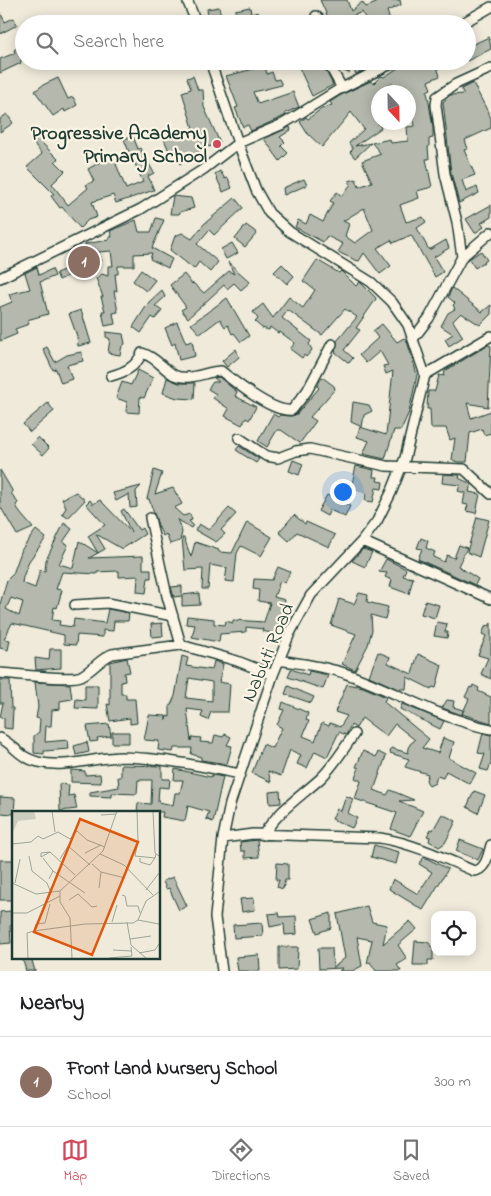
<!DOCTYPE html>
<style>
:root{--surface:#fff;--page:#f2f2f2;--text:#202124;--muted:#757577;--line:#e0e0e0;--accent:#d1495b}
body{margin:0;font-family:"Indie Flower",sans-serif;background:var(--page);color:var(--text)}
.controls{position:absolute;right:15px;bottom:15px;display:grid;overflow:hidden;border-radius:10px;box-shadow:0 2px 12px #0003}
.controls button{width:45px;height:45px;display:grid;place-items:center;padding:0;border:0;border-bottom:1px solid var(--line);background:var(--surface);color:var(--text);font:25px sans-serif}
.compass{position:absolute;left:371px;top:85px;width:45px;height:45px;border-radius:50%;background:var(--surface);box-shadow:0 2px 12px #0003;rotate:158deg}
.you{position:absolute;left:342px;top:491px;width:18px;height:18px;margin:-12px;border:4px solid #fff;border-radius:50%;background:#1a73e8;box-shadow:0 0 0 8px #1a73e833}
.badge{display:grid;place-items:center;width:32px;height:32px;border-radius:50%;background:var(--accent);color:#fff;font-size:16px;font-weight:700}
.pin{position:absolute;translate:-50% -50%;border:2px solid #fff;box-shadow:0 1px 5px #0006}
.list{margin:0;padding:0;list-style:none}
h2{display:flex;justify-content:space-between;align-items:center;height:65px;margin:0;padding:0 20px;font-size:21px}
h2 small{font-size:16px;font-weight:400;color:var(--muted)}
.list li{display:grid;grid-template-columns:32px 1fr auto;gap:15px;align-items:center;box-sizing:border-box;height:90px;padding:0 20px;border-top:1px solid var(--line)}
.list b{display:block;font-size:19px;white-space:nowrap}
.list p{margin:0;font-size:16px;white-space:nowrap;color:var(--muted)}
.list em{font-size:16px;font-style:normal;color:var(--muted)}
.icon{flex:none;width:28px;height:28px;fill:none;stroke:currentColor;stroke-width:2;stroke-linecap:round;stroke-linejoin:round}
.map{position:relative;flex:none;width:491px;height:971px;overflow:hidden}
.search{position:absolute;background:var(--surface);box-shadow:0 2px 12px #0003;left:15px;right:15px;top:15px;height:55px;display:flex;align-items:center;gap:12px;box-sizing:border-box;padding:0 18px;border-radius:28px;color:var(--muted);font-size:19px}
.sheet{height:155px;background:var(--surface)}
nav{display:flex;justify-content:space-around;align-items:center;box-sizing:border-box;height:70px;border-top:1px solid var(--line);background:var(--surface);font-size:14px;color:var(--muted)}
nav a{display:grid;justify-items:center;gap:2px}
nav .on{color:var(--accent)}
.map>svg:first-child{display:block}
</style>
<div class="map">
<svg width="491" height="971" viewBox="0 0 491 971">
<rect width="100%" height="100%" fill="#efeada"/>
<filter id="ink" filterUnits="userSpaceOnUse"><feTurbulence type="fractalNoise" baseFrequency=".02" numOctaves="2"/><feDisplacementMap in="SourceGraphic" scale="10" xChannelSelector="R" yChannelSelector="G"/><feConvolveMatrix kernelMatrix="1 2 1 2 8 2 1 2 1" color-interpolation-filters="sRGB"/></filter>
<g filter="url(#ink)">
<path fill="#b5b9ad" stroke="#1f3d34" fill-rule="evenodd" d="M320 0H347L351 11 362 2 366 7 376 3 375 0H400L401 5 387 11 391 24H368L362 12 350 17 352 21 345 24H331Z
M219 7 223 24H209L207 9Z
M250 7 251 14 258 12 260 20 253 22V24H238L235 10Z
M0 12 5 22 14 18 17 25 0 34Z
M489 37 491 49 467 61V47Z
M19 47 20 50 24 49V60L20 61 21 63 0 73V59L15 53 14 50Z
M296 61H321L333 85 312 96Z
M347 61H359L365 70 356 74 352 67 349 73 343 71Z
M409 61H435L440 76 428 81 431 89 427 91 433 127V138L429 139V147H428L429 159H426L432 187 417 191 419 198 400 205 406 222 423 217 426 222 417 228 429 250 446 240 449 248 434 257 443 272 435 277 411 235 393 243 391 240 377 248 391 266 380 274 364 253 359 261 355 260 338 252 343 244 327 236 323 242 295 227 298 220 306 224 310 215 323 222 333 203 330 201 337 192 342 196 351 184 349 181 356 179 359 187 372 182 362 161 381 154 372 143 390 139 391 143 408 141 407 127 415 126 413 113 408 114V92H396L392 83 378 92V99L372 104 378 111 374 116 381 128 355 146 371 143 355 158 350 152 353 149 349 143 364 129 351 112 322 147 307 133 300 122 306 117 308 119 321 109 332 105 330 102 341 95 371 81 373 84 381 76 384 77ZM364 208 373 230 355 243 345 236 349 224 343 221Z
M265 66 267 74 272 72 275 80 279 79 282 85 253 92 258 104 293 92 299 107 285 113 286 115 280 118 251 131 248 125 243 127 238 115 235 108 238 107 226 76Z
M193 76 198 90H203L204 107 220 143 209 147 208 145 180 164 169 151 164 139 176 133 178 136 193 128 182 92 191 89 187 78Z
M58 78 68 99 73 97 77 105 65 112 64 109 53 116 35 91 43 85Z
M473 83 491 118V128L465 140 468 149 464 150 475 175 462 180 466 192 477 187 479 193 459 203 451 173 443 102 450 95 464 94 461 89Z
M7 114 13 123 0 132V119Z
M290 127 291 130 280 137 285 142 281 146 288 153 280 161 264 139Z
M37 134 43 144 58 159 55 161 65 171 52 184 68 205 88 188 86 185 94 181 88 169 107 158 114 159 129 152 124 139 133 136 138 149 140 148 154 173 148 176 154 190 116 203 113 195 92 202 97 217 88 220 80 228 62 207 60 208 51 196 54 194 27 167 42 154 30 139ZM132 157 143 182 126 189 116 164Z
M220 171 225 179 228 178 232 188 223 192 215 174Z
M304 179 307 185 284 195 283 188Z
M173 196 191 198 194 208 180 212 179 214H170Z
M235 198 243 208 214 235 209 230 197 244 218 262 210 272 199 262 194 269 170 250 175 236 182 233 192 239 204 224Z
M491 205V217L481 223 484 227 475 233 466 219Z
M156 218 164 220 152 248 172 259 168 268 150 259 152 253 134 254V266H118V274H115L117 291H114L118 312 113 313 115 324 105 326 102 311H105L101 297H103L96 278 102 274 108 276V266H113L111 251 88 253 85 244 109 240V237H112L110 231 136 220 139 232H151Z
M246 225 257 233 245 247 235 239Z
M232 243 238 253 226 259 221 249Z
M481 251 487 260 475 268 469 259Z
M99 256 101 261 59 280 56 273Z
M317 260 339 273 341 271 356 286 360 282 375 297 376 299 356 328 360 330 344 350 353 358 349 363 335 352 337 341 357 317 345 309 322 335 288 310 282 318 311 341 309 344 312 350 306 357 304 355 302 358 290 349 295 343 280 332 278 333 270 327 269 330 262 328 255 322 258 319 253 312 263 304 273 318 289 297 303 308 315 290 303 281Z
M228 262 250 282 241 290 234 283 227 289 224 285 188 318 181 310 186 307 170 285 184 274 192 284 193 283 204 293 229 271 234 274Z
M282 264 294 276 287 284 274 272Z
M37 267 39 275 52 269 55 276 40 282 48 314 27 320 29 324 15 329 17 334 0 341V307L12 302 9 294 30 289 25 273Z
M141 270 155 280 146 291 133 281Z
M452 288 482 312 491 305V314L480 325 461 313 453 321 463 337 449 346 445 339 453 334 441 326 448 313 455 309 453 305 455 303 448 297Z
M162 290 165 297 155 306 162 311 155 319 152 317 141 333 133 327 149 302Z
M227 298 249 336 241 342 234 333 232 334 228 325 225 327 220 319 200 334 191 324Z
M81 310 91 343 78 346 77 336 69 314Z
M177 322 186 343 192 341 195 356 179 360 175 343 172 345 165 328Z
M382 324 397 342 404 338 407 341 417 375 409 412 401 430H394L385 459 363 454 369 441 357 437 360 427 386 435 393 371 386 374 383 366 388 365 380 351 366 363 359 355 378 338 373 331Z
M106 332 123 334 125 344 122 346 120 355 108 353 110 339 106 337Z
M488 345 491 346 488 407 467 403 471 418 491 411V433L484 435 482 429 470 433 467 462H458L452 460 455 438 450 440 446 428H431L430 409H427L428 391H435L439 375 444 376 445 371Z
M47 347 55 362 67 355 81 352 83 361 67 365 72 379 61 383 56 369 53 370 43 349Z
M236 349 239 357 227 367 222 361Z
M138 370 153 378 144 398 140 397 139 413 126 412 127 402 116 398 122 382 131 385Z
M219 377 237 392 235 396 256 407 249 420 246 418 242 425 225 416 229 409 213 398 216 394 208 389 213 382H219L214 378Z
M322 377 334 386 335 389 310 417 316 421 300 443 281 430H277L267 447 258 441 273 414 278 417 280 415 291 416 297 414 319 388 317 386Z
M167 378 179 383H195L194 399 177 398 163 393Z
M353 402 369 405 372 411 364 415 362 427 351 422Z
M48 403 54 411 30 432 23 424Z
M38 437 49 448 43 455 31 444Z
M239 446 259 459 256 463 236 450Z
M293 460 303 464 299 475 289 471Z
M356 466 374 470 373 477H378L377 481 383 482 382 489 376 488 373 502 365 501 366 493 351 488Z
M0 470 13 492 11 493 18 503 16 505 20 513 33 528 17 535 0 506Z
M154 470 162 473 155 494 173 488 182 504 174 508 183 516 190 514 192 520 189 521 193 525 191 528 177 519 182 532 180 541 170 544 166 534 163 536 159 528 149 499H147Z
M443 474 460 475 459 478 471 484 469 492 480 494 476 513 466 511 468 505 463 504 465 493 458 491 460 485 442 483Z
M141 486 136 491 137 507 130 508 129 494 116 501 113 493Z
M76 492 85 500 68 518 62 514 66 508 62 499Z
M327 495 350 506 345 517 330 510 327 516 318 511Z
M90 500 93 504 100 500 131 532 121 511 124 509 139 530 142 528 145 534 122 549 96 534 105 549 98 553 88 536 105 525 86 504Z
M229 508 236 514 221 530 225 534 216 542 195 530 199 524 209 530Z
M294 515 305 524 306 522 335 535 329 547 297 532 289 541 279 532Z
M477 517 489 520 479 557 467 552Z
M247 522 272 537 261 556 241 546 237 553 234 582 225 581 227 568 210 565 208 589H202L203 569 185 570 182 538H184L191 557 195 542 219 550V552L232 553Z
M64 523 72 529 63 542 68 545 59 564 73 568 79 541 98 553 89 558 143 556V569H151V578H148L146 593 137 592 138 576 119 577V571L97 572V574L62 572 56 589 62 590 57 608 54 607 52 620 60 621 59 625 73 627 74 619 105 623 108 609 129 613 128 621H114L113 631 103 630V637L77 635 76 645 64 644V635L12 623 4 639 10 640 8 650 0 648V604L7 580 13 574 22 549 36 530 46 538 29 561 23 577 22 583 35 588 40 570 45 571 46 560ZM11 598 23 602 19 616 6 609Z
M421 538 428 541 426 548 435 552 433 557 444 562 447 555 454 558 459 545 467 548 458 566 478 579 475 585 418 559 422 549 417 548Z
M363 549 372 552 365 567 352 561Z
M386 559 406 569 403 576 413 578 409 594 390 587 392 580 385 577 387 573 379 572Z
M278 567 290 572 285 583 280 581 274 597 285 600 276 634 262 631 263 629 246 627V632L220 634 219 642 192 637 195 625 186 624 187 616 214 619V624L225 625 226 621 233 623V620L264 622 270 603 258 601 259 590 253 589 254 579 272 580Z
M182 586V595L199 593 200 605 182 606V596L174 597 171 587Z
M359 593 368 595 367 602 388 607 385 619 371 615 372 630 368 645 355 670 342 664 356 634 331 625 339 599 354 604Z
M425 601 439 605 435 618 421 614Z
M437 622 447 624 445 632H448L447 638 434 636Z
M162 623 163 636 152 637 151 624Z
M491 623V679L481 674 488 658 478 655 486 636 482 634 486 625 489 626Z
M50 649H61V668L36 670 35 658 49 660Z
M378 652 390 657 388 663 412 674 418 654 442 665 436 688 432 687 431 689 407 677 406 689H398L369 676Z
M182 656 188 658 186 666 212 670 214 661 223 664 219 682 230 684 228 712H211L208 720 201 717 203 711 187 709 191 741 192 737 201 738 200 742 213 743 215 735 223 737 225 734 231 737 227 745 232 746 227 764 201 760V757L191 754 192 748H174L173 752 158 750 159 741 144 740 149 715 166 716V720L167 716 170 717V707L175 696ZM189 678 212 682V701L186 698Z
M127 658 130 672 124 673 125 681 121 682V694H126V699H135L137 723 130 724V718L110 721 107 704 110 705V662Z
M291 669 308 675 309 671 328 675 323 689 288 677Z
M0 680H10L11 708H13L12 729 4 728V718L0 717 3 703H0Z
M35 682 70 684 72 699 60 701V709L52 710 51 726H46L45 742 68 740 69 749 44 751V754L34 753V736L39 732 40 719 36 718 38 707Z
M347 684 363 687 386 697 384 702 429 739 422 748 438 753 443 738 454 742 449 758 476 773 470 784 446 771 443 778 437 776 435 783 429 786 426 780 428 774 405 767 409 759 390 753 391 748 408 753 410 744 415 740 395 724 386 736 362 718 356 728 351 725 346 735 339 732 327 757 315 751 307 768 297 764 301 755 290 750 281 776 268 771 271 782 252 773 263 744 272 748 282 728 277 725 284 710 281 709 283 702 308 713 306 720 309 721 303 736 315 741 322 723 329 726 330 723 340 727 347 716 335 712Z
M85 685H98V709L75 708 76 699 85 700Z
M473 685 479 688 478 691 491 697V723L462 714 469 699 465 697 470 687 472 688Z
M288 686 314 697 311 703 285 694Z
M447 700 454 701 453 707 463 710 462 715 442 708Z
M402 704 444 721 440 729 400 709Z
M109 724 111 736 97 738 98 741 90 742 87 726Z
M112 732H129V743H112Z
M483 733 491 735V763L488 771 480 769 485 754 478 753Z
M87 742 89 752 76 755 74 746Z
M363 751 376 757 378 752 386 756 374 790 387 795 390 790 414 800 399 801 423 811 410 836 391 829 397 813 355 799 361 781 355 778 359 768 356 767Z
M121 765 162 766V779H170L169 788 159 787 158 802 173 805 175 793H180L183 780H174L175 769 211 777 212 775 223 777 213 822 206 819 209 812 188 806 185 821 162 817 163 812H137L138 803 151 804 152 780H138L137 794 112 793V797L90 796V792L119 787 118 777H121Z
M71 770 85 771V775L100 774 101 783 71 782Z
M59 784 69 785 68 796 74 795 77 809 60 811Z
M280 791 281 803 270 804 269 792Z
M474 791 485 795 478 813 467 807Z
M346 796 353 799 348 813 357 818 352 828 332 819 337 809 341 811Z
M0 797 15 798 14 814 0 813Z
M442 814 456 821 445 843 439 847 429 841 430 837 427 836 431 829 433 830Z
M257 840 259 857 245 858V851H241L240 842Z
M460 840 483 849 478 860 456 851Z
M374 845 399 852 396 864 371 857Z
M424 857 448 869 423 910 389 889 393 879 418 894 432 872 419 864Z
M0 860H14V900H0Z
M277 863 288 864V880H285L283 889 277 887 279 880H276Z
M173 877 187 906 179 910 169 888 166 889 163 881Z
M254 898 255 910 242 912 240 899Z
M367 906 372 922 387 925 383 944 410 921 417 929 398 945 407 959 397 965 401 971H376L370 962 367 964 372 940 357 937 362 966 352 971H339L343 968 319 969 318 948H332L333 968 345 958 337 914Z
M11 911 13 925 10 926 11 943 0 944V912Z
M279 913 280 917 296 916 297 934 285 935 284 924 270 927 268 914Z
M331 913V928L317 933 312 919Z
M262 923 263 936 234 938 233 925Z
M415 941 428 942 433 948V960H428V965H413Z
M279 947H298L297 969 279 970Z
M259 955 260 971H238L236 957Z
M22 957H31L35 971H26Z"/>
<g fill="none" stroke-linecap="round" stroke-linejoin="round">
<defs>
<path id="minor" d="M187 0 197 24
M316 16 325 24
M461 24 491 7
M210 61 238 143 256 190 269 213 290 232 371 282 392 302 408 325 425 375
M327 61 342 88
M462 257 457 222 445 174 436 105 437 97 456 84 491 68
M0 278 141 209 204 169 238 143 283 124 338 90 397 61
M413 339 429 318 462 257 491 232
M425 375 491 336
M111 376C125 372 136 367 142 353 156 357 162 368 174 375 188 382 207 371 221 371 236 383 273 413 292 410L307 391 332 344
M239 438 266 456 278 458 296 451 310 449 386 466 464 469 491 494
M150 518 167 596 181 645
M362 541 491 599
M75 605 108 603 173 616
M279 660C301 664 325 666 347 674 395 691 440 719 491 729
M0 673C15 674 71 681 81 676 93 670 100 659 112 654L181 645 237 661 273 675
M0 738C16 746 18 757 38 762 66 769 94 757 122 757 162 758 201 766 240 774
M263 835C279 810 300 797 321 778 334 765 344 749 354 734
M223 838 253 834 380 838C412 843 444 858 474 871 486 870 488 855 491 845
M222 971 215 917 223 838 230 804 273 675 290 633 311 595 362 541 377 521 391 493 405 458 425 375"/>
</defs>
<use href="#minor" stroke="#1f3d34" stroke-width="12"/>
<use href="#minor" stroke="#fcf5e5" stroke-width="9"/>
</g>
</g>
<circle fill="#d1495b" stroke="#fcf5e5" stroke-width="2" cx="217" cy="144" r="5"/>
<g text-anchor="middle" stroke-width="4.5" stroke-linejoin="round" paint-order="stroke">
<g font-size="20" font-weight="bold" fill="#1f3d34" stroke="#fcf5e5" text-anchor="end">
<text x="207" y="139">Progressive Academy<tspan x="207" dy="23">Primary School</tspan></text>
</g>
<g font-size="20" fill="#1f3d34" stroke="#fcf5e5">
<text transform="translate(267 652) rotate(-67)" y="7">Nabuti Road</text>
</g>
</g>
<g transform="translate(12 811)">
<rect width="148" height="148" fill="#efeada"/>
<path d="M0 0H22L24 8 6 10 0 23Z" fill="#cccdbf"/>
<path fill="none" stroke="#9ca598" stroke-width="1" d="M40 0 43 21M125 0 126 30 123 45 143 47 144 43M141 0 143 42 147 45M89 4 104 3M0 33 19 31 26 25 31 28 46 21 58 28 65 20 75 29 93 36M38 41 29 42V46L38 41 63 64M73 42 89 34M88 43 112 54 141 84M17 45 20 60 35 72 39 82M31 47 41 60M128 47V51L138 54 143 47M48 48 56 35 78 54M80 53 89 61 113 67M37 68 41 60 73 82M0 72 24 83 48 80M3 72 8 48M87 77 89 61M134 79 147 62M48 80 91 40 105 0M48 80V91L58 107 60 147M110 84 113 85 115 95H126L128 102M57 89 66 83 80 96 85 95M0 102H15L48 85M126 109 147 113M100 111 105 94M115 111 119 134 134 147M22 120 73 113 121 112 126 109 134 90 147 81M118 128 139 125M101 139 119 140M127 142 143 139 147 133M16 147 15 122 22 120 24 113 33 112 38 93M97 147 120 145 119 136"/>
<path fill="#de580e" fill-opacity="0.15" stroke="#de580e" stroke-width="2.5" d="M68 8 126 31 80 144 22 121Z"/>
<rect width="148" height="148" fill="none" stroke="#1f3d34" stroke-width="2.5"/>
</g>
</svg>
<div class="controls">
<button><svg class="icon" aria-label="locate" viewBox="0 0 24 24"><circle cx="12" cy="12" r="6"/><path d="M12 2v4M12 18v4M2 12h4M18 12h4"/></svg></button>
</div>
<svg class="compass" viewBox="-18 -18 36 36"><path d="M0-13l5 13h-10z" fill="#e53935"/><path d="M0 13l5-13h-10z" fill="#757577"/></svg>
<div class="you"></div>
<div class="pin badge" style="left:84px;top:262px;background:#8d6e63">1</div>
<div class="search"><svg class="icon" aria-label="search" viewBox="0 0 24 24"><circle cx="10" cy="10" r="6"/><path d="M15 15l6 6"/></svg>Search here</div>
</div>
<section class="sheet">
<h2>Nearby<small></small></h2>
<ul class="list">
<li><span class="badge" style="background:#8d6e63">1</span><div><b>Front Land Nursery School</b><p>School</p></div><em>300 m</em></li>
</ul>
</section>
<nav>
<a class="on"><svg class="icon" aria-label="map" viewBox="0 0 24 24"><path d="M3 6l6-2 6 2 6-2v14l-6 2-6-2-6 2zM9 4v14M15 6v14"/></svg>Map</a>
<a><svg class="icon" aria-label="directions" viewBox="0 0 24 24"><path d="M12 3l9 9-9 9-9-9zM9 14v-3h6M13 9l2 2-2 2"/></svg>Directions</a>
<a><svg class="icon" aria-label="saved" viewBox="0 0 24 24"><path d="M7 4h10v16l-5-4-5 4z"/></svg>Saved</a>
</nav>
